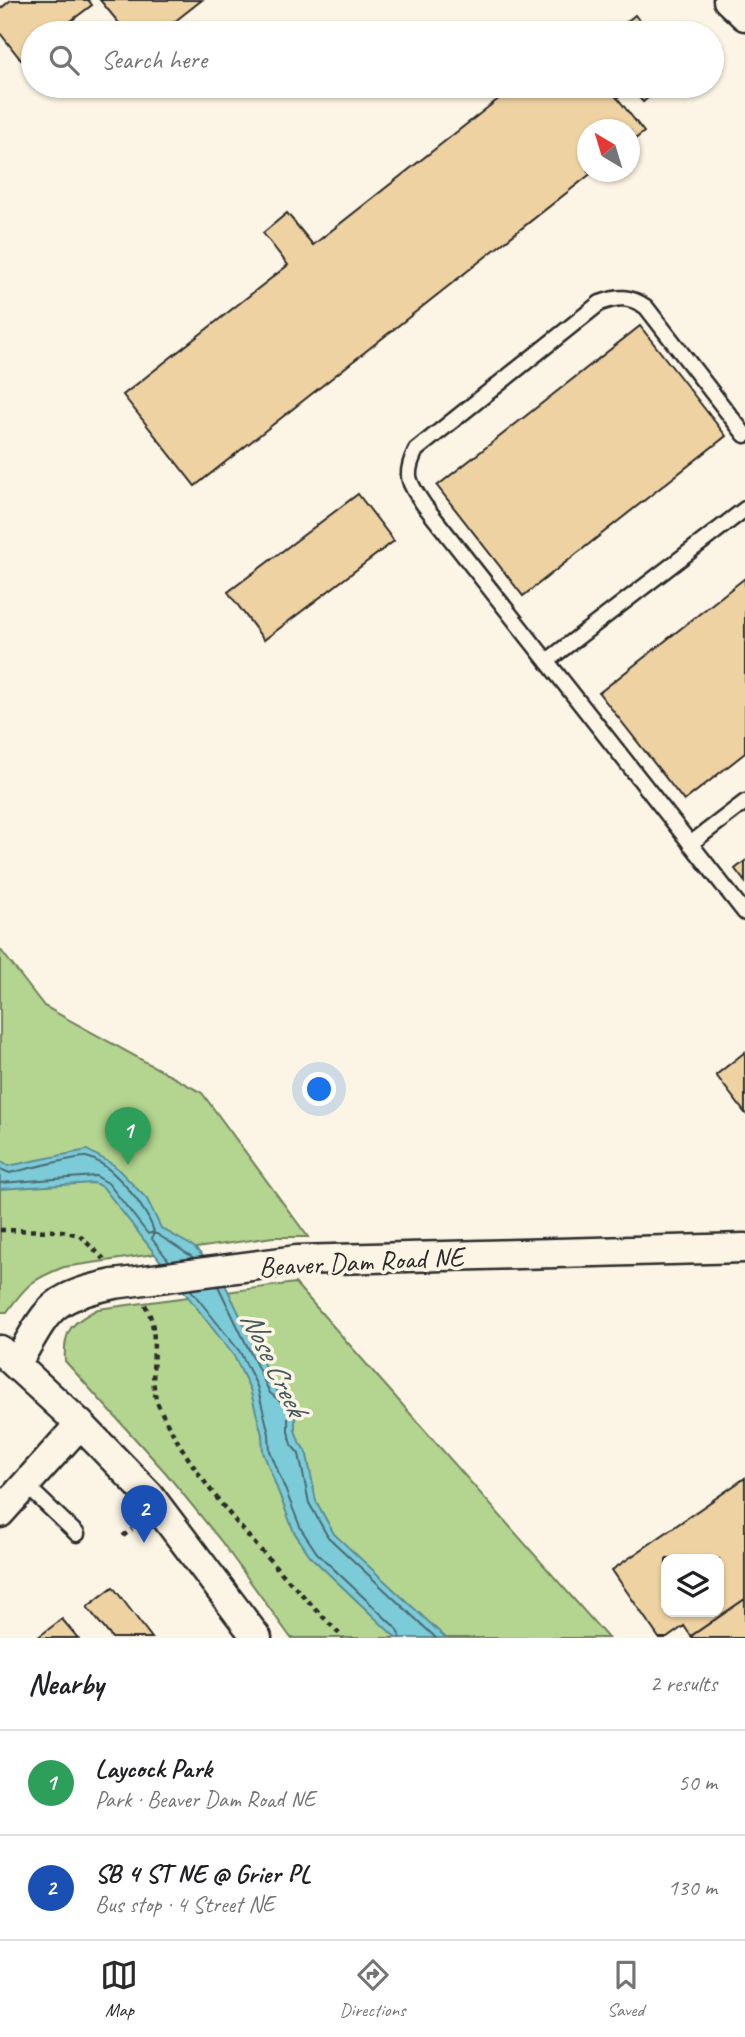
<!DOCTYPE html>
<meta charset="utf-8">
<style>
:root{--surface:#fff;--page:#f6f6f6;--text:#202124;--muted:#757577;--line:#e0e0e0;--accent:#2b2b2b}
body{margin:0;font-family:Caveat,sans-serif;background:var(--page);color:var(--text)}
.controls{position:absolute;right:21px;bottom:21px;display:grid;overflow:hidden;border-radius:14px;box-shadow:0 2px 5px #0004}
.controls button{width:63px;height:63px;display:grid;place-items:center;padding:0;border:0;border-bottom:2px solid var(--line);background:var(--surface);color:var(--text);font:35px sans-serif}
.compass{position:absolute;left:577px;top:119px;width:63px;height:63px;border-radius:50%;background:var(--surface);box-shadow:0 2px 5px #0004;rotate:322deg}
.you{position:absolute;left:320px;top:1090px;width:24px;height:24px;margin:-18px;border:5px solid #fff;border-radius:50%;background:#1a73e8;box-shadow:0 0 0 10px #1a73e833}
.badge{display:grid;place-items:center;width:46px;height:46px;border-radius:50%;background:var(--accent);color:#fff;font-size:23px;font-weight:700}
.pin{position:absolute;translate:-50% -58px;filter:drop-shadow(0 2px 4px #0008)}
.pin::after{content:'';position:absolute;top:37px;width:24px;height:21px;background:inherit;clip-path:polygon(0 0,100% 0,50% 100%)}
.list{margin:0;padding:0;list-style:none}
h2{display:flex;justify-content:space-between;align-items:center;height:91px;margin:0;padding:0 28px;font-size:30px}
h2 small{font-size:23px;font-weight:400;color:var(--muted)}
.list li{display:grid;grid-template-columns:46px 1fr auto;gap:21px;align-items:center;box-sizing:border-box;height:105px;padding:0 28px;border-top:2px solid var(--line)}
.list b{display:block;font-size:26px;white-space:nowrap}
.list p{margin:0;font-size:23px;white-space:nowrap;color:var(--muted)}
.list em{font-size:23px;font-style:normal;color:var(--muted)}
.icon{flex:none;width:38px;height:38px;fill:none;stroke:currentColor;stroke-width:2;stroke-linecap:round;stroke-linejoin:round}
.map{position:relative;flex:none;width:745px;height:1638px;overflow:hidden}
.search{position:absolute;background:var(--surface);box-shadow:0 2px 5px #0004;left:21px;right:21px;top:21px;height:77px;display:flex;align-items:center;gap:18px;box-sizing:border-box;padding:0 24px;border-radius:38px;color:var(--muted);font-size:26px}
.sheet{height:301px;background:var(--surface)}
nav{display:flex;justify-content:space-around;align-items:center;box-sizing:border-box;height:98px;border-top:2px solid var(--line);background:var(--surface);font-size:19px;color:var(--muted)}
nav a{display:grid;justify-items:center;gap:4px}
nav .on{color:var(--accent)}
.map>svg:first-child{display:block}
</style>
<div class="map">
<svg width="745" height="1638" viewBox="0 0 745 1638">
<rect width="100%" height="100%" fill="#fcf5e5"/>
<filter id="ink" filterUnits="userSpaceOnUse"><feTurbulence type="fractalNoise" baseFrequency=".0143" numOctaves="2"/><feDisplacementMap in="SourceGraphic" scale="14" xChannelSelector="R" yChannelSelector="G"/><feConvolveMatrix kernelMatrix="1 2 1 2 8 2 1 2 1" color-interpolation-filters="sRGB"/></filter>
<g filter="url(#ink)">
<path fill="#b3d58f" stroke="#6f805d" stroke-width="2" d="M0 949 44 1006 202 1093 308 1237H273L64 1267C33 1279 27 1284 7 1312H0Z
M295 1283 608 1638H291L221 1541 166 1473 65 1361C63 1330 71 1323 98 1309Z"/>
<path fill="#7ccbd8" stroke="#5c8b93" stroke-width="2" d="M87 1150 114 1165 147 1199 161 1228 194 1247 220 1274 276 1390 289 1399 295 1409V1430L300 1444 306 1450 316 1501 334 1534 446 1638H396L311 1557 294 1532 263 1452 262 1435 250 1389 234 1356 103 1187 94 1183 0 1189V1161L8 1166Z"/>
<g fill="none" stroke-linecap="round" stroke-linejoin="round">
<path stroke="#4b6b70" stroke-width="2" d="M0 1169 10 1173C24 1170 76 1156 86 1157 111 1162 148 1209 154 1232L148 1234 108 1183 96 1176 0 1183
M169 1261 152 1239 153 1234H157L194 1258
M218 1286 270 1393 284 1404 288 1411V1432L293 1447 299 1454 309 1503 328 1537 436 1638
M191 1290 240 1352 257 1386 269 1434 270 1451 301 1529 317 1553 398 1630 400 1638"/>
</g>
<path fill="#eed2a2" stroke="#2b2b2b" stroke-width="2" fill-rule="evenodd" d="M11 0H88L92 5 55 33H33V50L21 60 0 33V9Z
M100 0H202L160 33H127Z
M635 15 649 33H613Z
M515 86H608L644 132 630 143V130H588V172H593L195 486 123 395 288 265 263 233 287 213 313 245Z
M608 86H662L643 102 630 87 617 98Z
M640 326 726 436 523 596 437 486Z
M358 494 394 541 264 640 228 592Z
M745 578V753L684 801 599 693Z
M745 861V882L735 869Z
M745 1052V1113L716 1075Z
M745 1478V1599L691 1636 684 1626 667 1638H659L612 1570ZM666 1559H719V1612H666Z
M113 1587 152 1638H112L87 1607Z
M745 1599V1638H693L691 1636Z
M62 1619 78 1638H37Z"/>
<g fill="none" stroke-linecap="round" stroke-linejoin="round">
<defs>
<path id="service" d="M745 435 646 307C630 296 619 296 600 303L416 450C403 476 409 483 424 505L745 913
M547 661 745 509
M690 844 745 802
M26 1485 77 1534"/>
<path id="minor" d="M728 0 745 16
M297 1260 745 1248
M0 1350 80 1424 149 1495 257 1638
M16 1364C49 1309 47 1298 114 1284
M0 1513 80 1424"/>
</defs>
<use href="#service" stroke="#2b2b2b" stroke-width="19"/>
<use href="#minor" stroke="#2b2b2b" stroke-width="33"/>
<path stroke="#2b2b2b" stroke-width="4.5" stroke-dasharray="5 5" stroke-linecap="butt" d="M0 1230 62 1231 79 1235 104 1259
M145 1305C164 1335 144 1376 160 1409 204 1498 277 1567 343 1638
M123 1536 132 1529"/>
<use href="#service" stroke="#fcf5e5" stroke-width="14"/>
<use href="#minor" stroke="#fcf5e5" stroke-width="28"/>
<defs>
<path id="minor-bridge" d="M114 1284 297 1260"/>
</defs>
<use href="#minor-bridge" stroke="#2b2b2b" stroke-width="33" stroke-linecap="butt"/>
<use href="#minor-bridge" stroke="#fcf5e5" stroke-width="28"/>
</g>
</g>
<g text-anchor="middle" stroke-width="7" stroke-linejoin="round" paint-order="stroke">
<g font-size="28" fill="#2b2b2b" stroke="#fcf5e5">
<text transform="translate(361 1261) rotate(-3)" y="10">Beaver Dam Road NE</text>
</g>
<g font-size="30" font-style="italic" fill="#435b5f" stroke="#fcf5e5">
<text transform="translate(274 1363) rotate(64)" y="10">Nose Creek</text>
</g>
</g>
</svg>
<div class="controls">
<button><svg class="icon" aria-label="layers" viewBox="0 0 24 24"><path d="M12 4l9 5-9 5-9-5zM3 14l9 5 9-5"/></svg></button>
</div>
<svg class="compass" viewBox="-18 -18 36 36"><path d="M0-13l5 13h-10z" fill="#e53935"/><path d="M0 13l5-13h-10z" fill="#757577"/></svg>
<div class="you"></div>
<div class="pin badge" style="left:128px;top:1165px;background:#2e9e5b">1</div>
<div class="pin badge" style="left:144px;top:1543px;background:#1a4fb4">2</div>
<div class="search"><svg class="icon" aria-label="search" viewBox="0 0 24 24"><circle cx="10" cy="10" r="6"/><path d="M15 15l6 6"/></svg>Search here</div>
</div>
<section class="sheet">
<h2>Nearby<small>2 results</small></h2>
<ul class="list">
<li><span class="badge" style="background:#2e9e5b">1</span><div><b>Laycock Park</b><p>Park · Beaver Dam Road NE</p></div><em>50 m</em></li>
<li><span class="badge" style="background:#1a4fb4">2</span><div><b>SB 4 ST NE @ Grier PL</b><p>Bus stop · 4 Street NE</p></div><em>130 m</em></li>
</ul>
</section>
<nav>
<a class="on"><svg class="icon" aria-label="map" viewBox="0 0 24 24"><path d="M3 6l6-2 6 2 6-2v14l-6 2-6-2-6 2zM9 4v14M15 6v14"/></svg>Map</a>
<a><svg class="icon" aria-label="directions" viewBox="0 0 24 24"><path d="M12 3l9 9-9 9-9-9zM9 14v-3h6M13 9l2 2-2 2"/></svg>Directions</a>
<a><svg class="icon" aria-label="saved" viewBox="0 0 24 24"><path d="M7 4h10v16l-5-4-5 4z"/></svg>Saved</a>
</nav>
